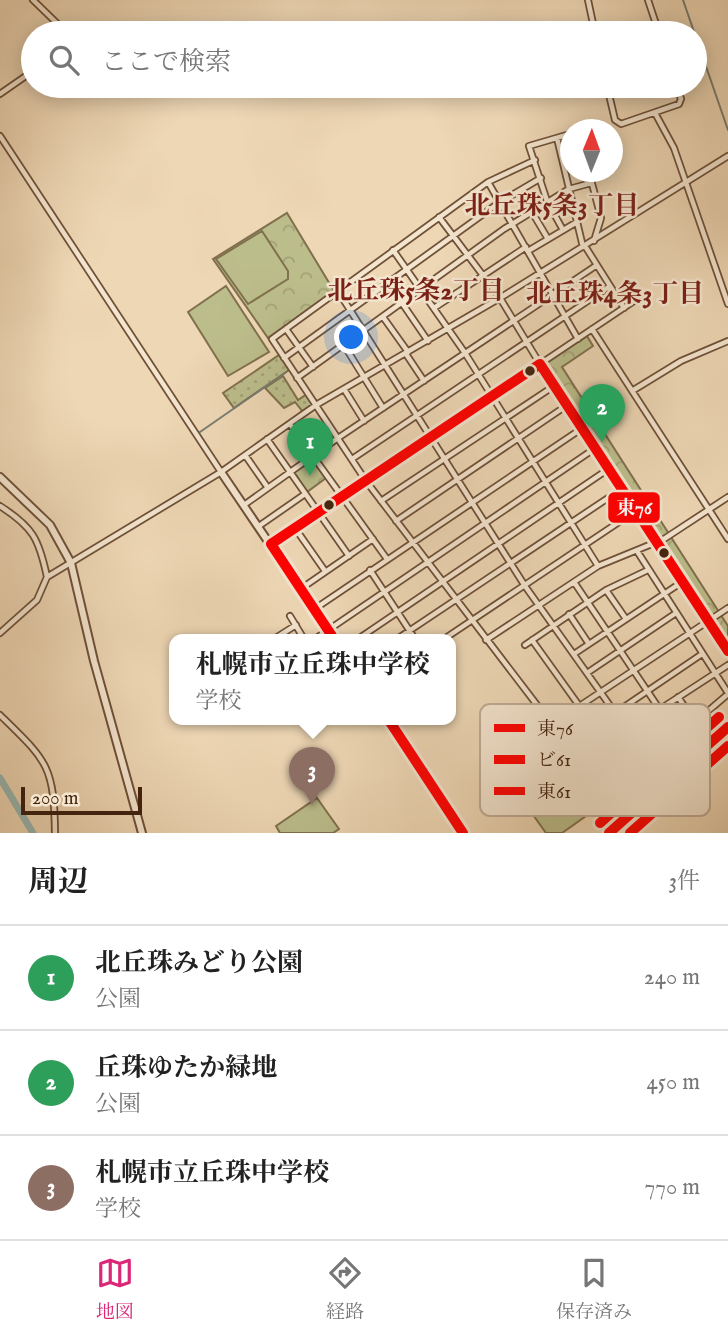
<!DOCTYPE html>
<html lang="ja">
<meta charset="utf-8">
<style>
:root{--surface:#fff;--page:#f2f2f2;--text:#222;--muted:#767676;--line:#e0e0e0;--accent:#db2777}
body{margin:0;font-family:"IM FELL English","Noto Serif JP",serif;background:var(--page);color:var(--text)}
.compass{position:absolute;left:560px;top:119px;width:63px;height:63px;border-radius:50%;background:var(--surface);box-shadow:0 4px 18px #0003;rotate:1deg}
.scale{position:absolute;left:21px;bottom:18px;width:121px;box-sizing:border-box;padding-left:7px;border:4px solid #45240f;border-top:0;font-size:19px;line-height:24px;white-space:nowrap;color:#45240f;-webkit-text-stroke:5px #f4e5cf;paint-order:stroke}
.you{position:absolute;left:352px;top:338px;width:24px;height:24px;margin:-18px;border:5px solid #fff;border-radius:50%;background:#1a73e8;box-shadow:0 0 0 10px #1a73e833}
.badge{display:grid;place-items:center;width:46px;height:46px;border-radius:50%;background:var(--accent);color:#fff;font-size:23px;font-weight:700}
.pin{position:absolute;translate:-50% -58px;filter:drop-shadow(0 2px 4px #0008)}
.pin::after{content:'';position:absolute;top:37px;width:24px;height:21px;background:inherit;clip-path:polygon(0 0,100% 0,50% 100%)}
.popup{position:absolute;left:169px;top:634px;width:287px;height:91px;box-sizing:border-box;display:grid;place-content:center;border-radius:14px;background:var(--surface);filter:drop-shadow(0 2px 5px #0005);font-size:23px;white-space:nowrap;color:var(--muted)}
.popup b{font-size:26px;color:var(--text)}
.popup::after{content:'';position:absolute;left:50%;top:100%;margin-left:-14px;border:14px solid transparent;border-top-color:var(--surface)}
.list{margin:0;padding:0;list-style:none}
h2{display:flex;justify-content:space-between;align-items:center;height:91px;margin:0;padding:0 28px;font-size:30px}
h2 small{font-size:23px;font-weight:400;color:var(--muted)}
.list li{display:grid;grid-template-columns:46px 1fr auto;gap:21px;align-items:center;box-sizing:border-box;height:105px;padding:0 28px;border-top:2px solid var(--line)}
.list b{display:block;font-size:26px;white-space:nowrap}
.list p{margin:0;font-size:23px;white-space:nowrap;color:var(--muted)}
.list em{font-size:23px;font-style:normal;color:var(--muted)}
.icon{flex:none;width:38px;height:38px;fill:none;stroke:currentColor;stroke-width:2;stroke-linecap:round;stroke-linejoin:round}
.map{position:relative;flex:none;width:728px;height:833px;overflow:hidden}
.search{position:absolute;background:var(--surface);box-shadow:0 4px 18px #0003;left:21px;right:21px;top:21px;height:77px;display:flex;align-items:center;gap:18px;box-sizing:border-box;padding:0 24px;border-radius:38px;color:var(--muted);font-size:26px}
.sheet{height:406px;background:var(--surface)}
nav{display:flex;justify-content:space-around;align-items:center;box-sizing:border-box;height:98px;border-top:2px solid var(--line);background:var(--surface);font-size:19px;color:var(--muted)}
nav a{display:grid;justify-items:center;gap:4px}
nav .on{color:var(--accent)}
.map>svg:first-child{display:block}
</style>
<div class="map">
<svg width="728" height="833" viewBox="0 0 728 833">
<defs>
<pattern id="grass-dots" width="8" height="8" patternUnits="userSpaceOnUse" patternTransform="scale(1.75)"><rect width="8" height="8" fill="#bbbd8b"/><path d="M2 2h.1M6 6h.1" fill="none" stroke="#a2a277" stroke-width="1.8" stroke-linecap="round"/></pattern>
<pattern id="forest-crowns" width="20" height="18" patternUnits="userSpaceOnUse" patternTransform="scale(1.75)"><rect width="20" height="18" fill="#bbbd8b"/><path d="M2 6a3 3 0 1 1 6 0M12 15a3 3 0 1 1 6 0" fill="none" stroke="#a2a277"/></pattern>
</defs>
<rect width="100%" height="100%" fill="#eed7b5"/>
<filter id="stains"><feTurbulence type="fractalNoise" baseFrequency=".00286" numOctaves="4"/><feColorMatrix values="0 0 0 0 .2 0 0 0 0 .09 0 0 0 0 .02 0 0 0 .5 -.17"/></filter>
<radialGradient id="worn" r=".72"><stop offset=".6" stop-color="#630" stop-opacity="0"/><stop offset="1" stop-color="#630" stop-opacity=".3"/></radialGradient>
<path fill="url(#grass-dots)" stroke="#80704d" stroke-width="2" d="M279 355 289 370 234 408 223 393Z
M283 376 298 400 307 394 313 404 303 412 295 402 284 408 265 388Z"/>
<path fill="url(#forest-crowns)" stroke="#80704d" stroke-width="2" d="M287 213 334 291 268 338 213 259Z
M587 336 593 346 562 367 728 626V643L545 364Z
M312 460 326 478 307 492 294 472Z"/>
<path fill="#bbbd8b" stroke="#80704d" stroke-width="2" d="M262 231 288 271V279L248 304 216 259Z
M226 286 269 352 228 376 188 312Z
M572 765 603 804 562 833H546L526 805 569 774 567 769Z
M317 798 339 829 333 833H280L276 826Z"/>
<g fill="none" stroke-linecap="round" stroke-linejoin="round">
<path stroke="#787d71" stroke-width="2" d="M683 0 728 130
M200 432 285 373"/>
<path stroke="#9ab8b3" stroke-width="7" d="M0 778 33 833"/>
<defs>
<path id="minor" d="M33 0 67 33
M588 0 595 33
M648 0 659 33
M607 86 615 120 621 124 679 104 681 99 677 86
M0 94 33 71
M655 113 674 148 728 304
M0 136 221 472
M557 138 583 247
M535 160 488 182 272 339 366 481 550 722 574 760 633 833
M589 172 601 218 594 241
M488 182 578 339
M532 212 548 239
M439 217 500 298 540 364 634 301
M563 230 547 201 529 146 570 134
M585 246 624 308
M393 250 465 353 598 566
M528 251 577 222
M338 291 525 586 665 783
M402 303 428 341
M434 308 526 247
M383 317 408 352
M286 329 313 367
M592 329 728 539
M344 345 383 408
M406 354 424 381
M284 358 500 202 541 178
M297 378 504 229 569 189 591 183
M344 389 364 421
M632 391 681 361 728 341
M290 424 387 559
M267 439 349 556
M245 455 268 488
M352 459 610 286
M381 501 554 386
M244 505 338 438 597 265
M0 506C33 527 39 539 47 577L221 472 316 405 500 298 728 156
M396 521 566 406
M259 526 305 494
M295 528 325 571
M637 551 728 693
M370 570 415 639
M574 582 693 759
M302 588 373 539
M606 590 626 619
M316 608 581 429
M569 614 589 644
M290 616 304 639
M0 633 37 600 47 577
M274 639 296 625
M315 639 594 449
M358 639 607 470
M397 639 620 490
M444 639 634 512
M486 640 598 566 664 539 728 497
M532 640 631 778
M525 645 606 590 648 570
M574 654 682 582
M587 673 676 613
M678 697 696 723
M572 711 728 608
M615 713 702 654
M0 715C47 761 54 765 55 833
M647 718 667 747
M306 719 312 729
M628 730 728 665
M623 784 728 694"/>
<path id="tertiary" d="M221 472 334 639
M0 477 50 525 71 563 94 661 142 833
M271 544 540 364C601 461 666 555 728 651
M388 719 463 833
M609 833 728 727"/>
</defs>
<use href="#minor" stroke="#6f5138" stroke-width="8"/>
<use href="#tertiary" stroke="#6f5138" stroke-width="10"/>
<use href="#minor" stroke="#f4e5cf" stroke-width="4.5"/>
<use href="#tertiary" stroke="#f4e5cf" stroke-width="6"/>
<defs>
<path id="bus-1" d="M540 364 728 651
M271 544 540 364
M271 544 334 639
M388 719 463 833
M609 833 728 727"/>
<path id="bus-2" d="M630 833 728 746"/>
<path id="bus-3" d="M600 823 719 717"/>
</defs>
<use href="#bus-1" stroke="#f4e5cf" stroke-width="16"/>
<use href="#bus-2" stroke="#f4e5cf" stroke-width="16"/>
<use href="#bus-3" stroke="#f4e5cf" stroke-width="16"/>
<use href="#bus-1" stroke="#f00" stroke-width="10"/>
<use href="#bus-2" stroke="#f00" stroke-width="10"/>
<use href="#bus-3" stroke="#f00" stroke-width="10"/>
</g>
<g fill="#45240f" stroke="#f4e5cf" stroke-width="2.5">
<circle cx="530" cy="371" r="6"/>
<circle cx="329" cy="505" r="6"/>
<circle cx="664" cy="553" r="6"/>
</g>
<g text-anchor="middle" stroke-width="5" stroke-linejoin="round" paint-order="stroke">
<g font-size="26" font-weight="bold" fill="#7a1f14" stroke="#f4e5cf">
<text x="552" y="214">北丘珠5条3丁目</text>
<text x="416" y="299">北丘珠5条2丁目</text>
<text x="615" y="302">北丘珠4条3丁目</text>
</g>
</g>
<rect x="480" y="704" width="230" height="112" rx="10" fill="#f4e5cf" stroke="#c0ab95" stroke-width="2"/>
<rect x="494" y="724" width="31" height="8" fill="#f00"/>
<rect x="494" y="755" width="31" height="9" fill="#f00"/>
<rect x="494" y="787" width="31" height="8" fill="#f00"/>
<g font-size="19" fill="#45240f">
<text x="537" y="735">東76</text>
<text x="537" y="766">ビ61</text>
<text x="537" y="798">東61</text>
</g>
<rect stroke="#f4e5cf" stroke-width="2.5" x="607" y="491" width="54" height="33" rx="7" fill="#f00"/>
<g font-size="19" text-anchor="middle" font-weight="bold" fill="#fff">
<text x="634" y="514">東76</text>
</g>
<rect width="100%" height="100%" filter="url(#stains)"/>
<rect width="100%" height="100%" fill="url(#worn)"/>
</svg>
<svg class="compass" viewBox="-18 -18 36 36"><path d="M0-13l5 13h-10z" fill="#e53935"/><path d="M0 13l5-13h-10z" fill="#767676"/></svg>
<div class="scale">200 m</div>
<div class="you"></div>
<div class="pin badge" style="left:310px;top:476px;background:#2e9e5b">1</div>
<div class="pin badge" style="left:602px;top:442px;background:#2e9e5b">2</div>
<div class="pin badge" style="left:312px;top:805px;background:#8d6e63">3</div>
<div class="popup"><b>札幌市立丘珠中学校</b>学校</div>
<div class="search"><svg class="icon" aria-label="search" viewBox="0 0 24 24"><circle cx="10" cy="10" r="6"/><path d="M15 15l6 6"/></svg>ここで検索</div>
</div>
<section class="sheet">
<h2>周辺<small>3件</small></h2>
<ul class="list">
<li><span class="badge" style="background:#2e9e5b">1</span><div><b>北丘珠みどり公園</b><p>公園</p></div><em>240 m</em></li>
<li><span class="badge" style="background:#2e9e5b">2</span><div><b>丘珠ゆたか緑地</b><p>公園</p></div><em>450 m</em></li>
<li><span class="badge" style="background:#8d6e63">3</span><div><b>札幌市立丘珠中学校</b><p>学校</p></div><em>770 m</em></li>
</ul>
</section>
<nav>
<a class="on"><svg class="icon" aria-label="map" viewBox="0 0 24 24"><path d="M3 6l6-2 6 2 6-2v14l-6 2-6-2-6 2zM9 4v14M15 6v14"/></svg>地図</a>
<a><svg class="icon" aria-label="directions" viewBox="0 0 24 24"><path d="M12 3l9 9-9 9-9-9zM9 14v-3h6M13 9l2 2-2 2"/></svg>経路</a>
<a><svg class="icon" aria-label="saved" viewBox="0 0 24 24"><path d="M7 4h10v16l-5-4-5 4z"/></svg>保存済み</a>
</nav>
